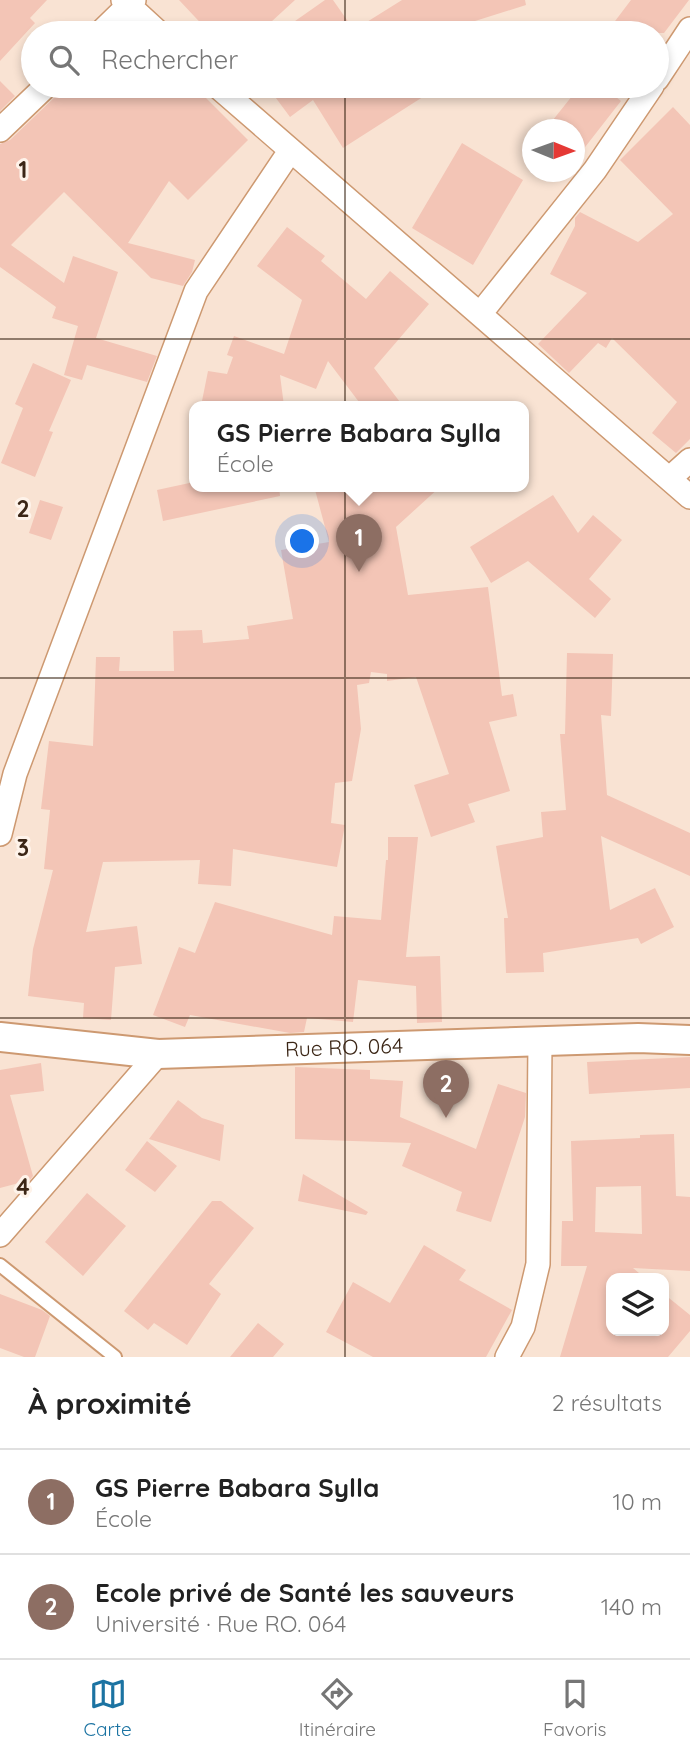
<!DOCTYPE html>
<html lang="fr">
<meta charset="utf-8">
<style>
:root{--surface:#fff;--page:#f6f6f6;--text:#222;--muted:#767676;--line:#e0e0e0;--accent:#1b73a2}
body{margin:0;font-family:Quicksand,sans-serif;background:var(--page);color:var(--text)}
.controls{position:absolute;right:21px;bottom:21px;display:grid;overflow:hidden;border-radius:14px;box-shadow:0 4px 10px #0003}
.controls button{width:63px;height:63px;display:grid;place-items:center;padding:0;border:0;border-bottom:2px solid var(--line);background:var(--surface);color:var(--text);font:35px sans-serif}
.compass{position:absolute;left:522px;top:119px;width:63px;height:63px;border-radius:50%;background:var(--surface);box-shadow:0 4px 10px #0003;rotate:91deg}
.you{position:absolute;left:303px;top:542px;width:24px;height:24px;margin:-18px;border:5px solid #fff;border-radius:50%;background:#1a73e8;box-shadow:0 0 0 10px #1a73e833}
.badge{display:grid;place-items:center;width:46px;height:46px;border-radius:50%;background:var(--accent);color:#fff;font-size:23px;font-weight:700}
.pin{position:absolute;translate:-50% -58px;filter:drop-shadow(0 2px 4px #0008)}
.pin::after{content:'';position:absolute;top:37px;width:24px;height:21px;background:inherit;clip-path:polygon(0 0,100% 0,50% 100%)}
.popup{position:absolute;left:189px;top:401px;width:340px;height:91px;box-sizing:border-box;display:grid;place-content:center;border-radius:14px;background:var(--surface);filter:drop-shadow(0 2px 5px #0005);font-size:23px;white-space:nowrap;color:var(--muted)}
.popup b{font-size:26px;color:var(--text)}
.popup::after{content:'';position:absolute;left:50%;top:100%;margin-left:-14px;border:14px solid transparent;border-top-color:var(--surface)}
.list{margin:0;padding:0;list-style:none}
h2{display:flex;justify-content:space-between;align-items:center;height:91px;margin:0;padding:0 28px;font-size:30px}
h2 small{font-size:23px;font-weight:400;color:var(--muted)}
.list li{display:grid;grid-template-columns:46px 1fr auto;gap:21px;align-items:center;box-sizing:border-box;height:105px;padding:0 28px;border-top:2px solid var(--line)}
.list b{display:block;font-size:26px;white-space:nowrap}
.list p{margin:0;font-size:23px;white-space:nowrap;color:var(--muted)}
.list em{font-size:23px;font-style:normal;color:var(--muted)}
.icon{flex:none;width:38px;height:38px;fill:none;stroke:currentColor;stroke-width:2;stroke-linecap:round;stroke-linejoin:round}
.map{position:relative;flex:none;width:690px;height:1357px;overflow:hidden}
.search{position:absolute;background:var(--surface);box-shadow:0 4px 10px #0003;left:21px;right:21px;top:21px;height:77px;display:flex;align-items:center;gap:18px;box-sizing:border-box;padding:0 24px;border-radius:38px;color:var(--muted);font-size:26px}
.sheet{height:301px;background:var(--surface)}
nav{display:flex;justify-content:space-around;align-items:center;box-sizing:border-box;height:98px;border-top:2px solid var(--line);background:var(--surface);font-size:19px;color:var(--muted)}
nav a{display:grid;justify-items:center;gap:4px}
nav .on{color:var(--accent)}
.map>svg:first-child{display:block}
</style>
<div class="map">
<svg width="690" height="1357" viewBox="0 0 690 1357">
<rect width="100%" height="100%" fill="#f9e3d3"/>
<path fill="#f3c5b6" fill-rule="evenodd" d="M0 0H47L30 18 35 23 0 61Z
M179 0H295L259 33H210Z
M325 0H333L354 30 402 0H525L526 5 437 33H278Z
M631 0H689L664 33H606Z
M0 81 15 96 0 111Z
M60 86H194L248 140 188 200 169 181 128 243 195 260 192 272 183 286 151 278 64 192 11 245 64 283 73 256 118 272 96 338 157 356 147 382 87 365 82 380 64 375 78 326 52 318 56 307 0 267V144L10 140 56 96Z
M267 86H440L343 148 313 100 290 117Z
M580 86H625L616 97 621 101 575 160V130H545Z
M673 107 690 125V439L676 453 652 433 677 402 612 338 606 348 598 343 569 373 538 344 587 293 550 274 575 226V218L580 212 638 242 673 214 620 160Z
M462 143 523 180 473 265 412 228Z
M287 227 325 256 321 261 366 299 390 271 429 304 374 368 403 406H362L328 361 316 389 280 375 284 406H201L208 371 227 374 233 357 227 355 234 336 284 354 302 300 257 266Z
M33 363 71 380 49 431 53 432 35 477 1 463 23 408 15 404Z
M194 482V486H279L280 496 163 521 157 490Z
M314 486H441L396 527 408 595 488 587 502 696 513 694 517 716 489 722 510 791 468 804 475 822 431 837 414 785 449 774 416 677 387 681V674L371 672 369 683 357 685 361 729 352 781 335 783 331 823 345 825 337 867 233 849 231 886 198 884 200 860 103 862 86 932 137 926 142 964 115 967 111 1020 83 1018 84 1003 28 996 33 949 53 870 44 869 50 810 41 809 49 741 93 746 96 657H120L119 671H174L173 631 202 630 203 643 249 639 247 626 293 619 281 550 329 542Z
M553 495 578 533 593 515 622 540 589 579 611 599 595 618 528 561 491 583 470 547Z
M40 500 63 507 51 540 29 533Z
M567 653 613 654 611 716 601 715 607 795 690 833V876L601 836 610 910 655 888 674 927 641 944 638 938 543 953 544 972 506 973 504 918H508L496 846 543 837 541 812 566 810 560 734H565Z
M388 837H418L406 957 440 956 442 1022 417 1023 416 986 358 980 353 1022 307 1018 304 1032 290 1033 190 1015 185 1027 153 1015 179 947 195 953 215 902 332 935 334 916 381 920 386 860H388Z
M690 1057V1088L589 1094 587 1062Z
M41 1063 44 1091 10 1095 33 1176 30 1180 0 1188V1070Z
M295 1067 370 1070V1079L403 1081 400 1117 476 1149 498 1084 526 1093 525 1117 491 1222 456 1211 462 1192 402 1166 411 1143 295 1139Z
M178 1100 202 1118 224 1125 220 1161 149 1139Z
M674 1134 676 1196 690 1197V1271L633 1268 645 1278 611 1277V1331H664V1294L690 1315V1331L668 1357H560L587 1266H561L562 1221H573L571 1141 640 1138V1135ZM641 1186 642 1234 595 1232 596 1187Z
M147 1141 177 1166 155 1192 125 1170Z
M303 1174 368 1212 366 1215 298 1201Z
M87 1193 126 1226 83 1276 45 1242Z
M212 1201H221L254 1228 209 1284 221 1294 187 1345 154 1323 148 1330 124 1311Z
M424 1245 466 1270 459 1280 512 1310 486 1357H373L326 1332 353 1282 390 1303Z
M0 1294 42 1310 50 1316 35 1357H24L0 1348Z
M258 1323 284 1344 273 1357H230Z"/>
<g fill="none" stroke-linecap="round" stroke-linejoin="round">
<defs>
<path id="service" d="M0 1265 115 1357"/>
<path id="minor" d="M123 0 159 33
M100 33 134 0
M657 79 690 29
M217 86 690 497
M0 130 46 86
M480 314 595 170 652 86
M670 478 690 460
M0 834 15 774 196 291 290 151
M0 1235 158 1054
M507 1357 523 1327 538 1264 540 1041"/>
<g id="tertiary">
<path id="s1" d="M0 1037 158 1054 638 1038 690 1040"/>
</g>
</defs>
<use href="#service" stroke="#cd9971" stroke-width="16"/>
<use href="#minor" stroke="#cd9971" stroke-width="26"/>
<use href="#tertiary" stroke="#cd9971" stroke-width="32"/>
<use href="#service" stroke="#fff" stroke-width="12"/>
<use href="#minor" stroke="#fff" stroke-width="23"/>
<use href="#tertiary" stroke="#fff" stroke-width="28"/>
</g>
<path fill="none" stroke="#3b2616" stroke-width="2" stroke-opacity="0.55" d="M345 0V33M345 86V1357M0 339H690M0 678H690M0 1018H690"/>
<g text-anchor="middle" stroke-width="6" stroke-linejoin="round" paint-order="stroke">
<g font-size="21" fill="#3b2616" stroke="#fef3ea">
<text dy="7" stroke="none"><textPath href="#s1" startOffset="345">Rue RO. 064</textPath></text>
</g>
</g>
<g font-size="23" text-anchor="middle" font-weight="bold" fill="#3b2616" stroke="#fef3ea" stroke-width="6" stroke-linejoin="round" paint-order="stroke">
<text x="23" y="178">1</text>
<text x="23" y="517">2</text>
<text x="23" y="856">3</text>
<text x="23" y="1195">4</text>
</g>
</svg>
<div class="controls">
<button><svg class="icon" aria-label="layers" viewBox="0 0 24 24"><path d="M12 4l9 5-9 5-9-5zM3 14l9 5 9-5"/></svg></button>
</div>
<svg class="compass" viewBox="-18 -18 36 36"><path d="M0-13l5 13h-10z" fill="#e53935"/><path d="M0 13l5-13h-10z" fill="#767676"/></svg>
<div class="you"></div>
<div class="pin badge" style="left:359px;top:572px;background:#8d6e63">1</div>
<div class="popup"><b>GS Pierre Babara Sylla</b>École</div>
<div class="pin badge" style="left:446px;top:1118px;background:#8d6e63">2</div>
<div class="search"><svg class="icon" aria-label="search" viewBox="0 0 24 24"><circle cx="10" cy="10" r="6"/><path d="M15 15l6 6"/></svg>Rechercher</div>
</div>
<section class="sheet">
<h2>À proximité<small>2 résultats</small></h2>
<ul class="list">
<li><span class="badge" style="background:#8d6e63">1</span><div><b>GS Pierre Babara Sylla</b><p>École</p></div><em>10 m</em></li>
<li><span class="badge" style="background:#8d6e63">2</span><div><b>Ecole privé de Santé les sauveurs</b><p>Université · Rue RO. 064</p></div><em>140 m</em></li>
</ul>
</section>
<nav>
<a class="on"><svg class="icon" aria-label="map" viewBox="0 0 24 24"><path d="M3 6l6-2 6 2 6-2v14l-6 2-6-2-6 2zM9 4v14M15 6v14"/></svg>Carte</a>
<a><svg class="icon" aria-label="directions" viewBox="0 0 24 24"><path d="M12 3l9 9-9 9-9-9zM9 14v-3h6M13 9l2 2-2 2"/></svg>Itinéraire</a>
<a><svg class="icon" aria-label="saved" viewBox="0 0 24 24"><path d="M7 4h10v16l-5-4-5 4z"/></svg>Favoris</a>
</nav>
